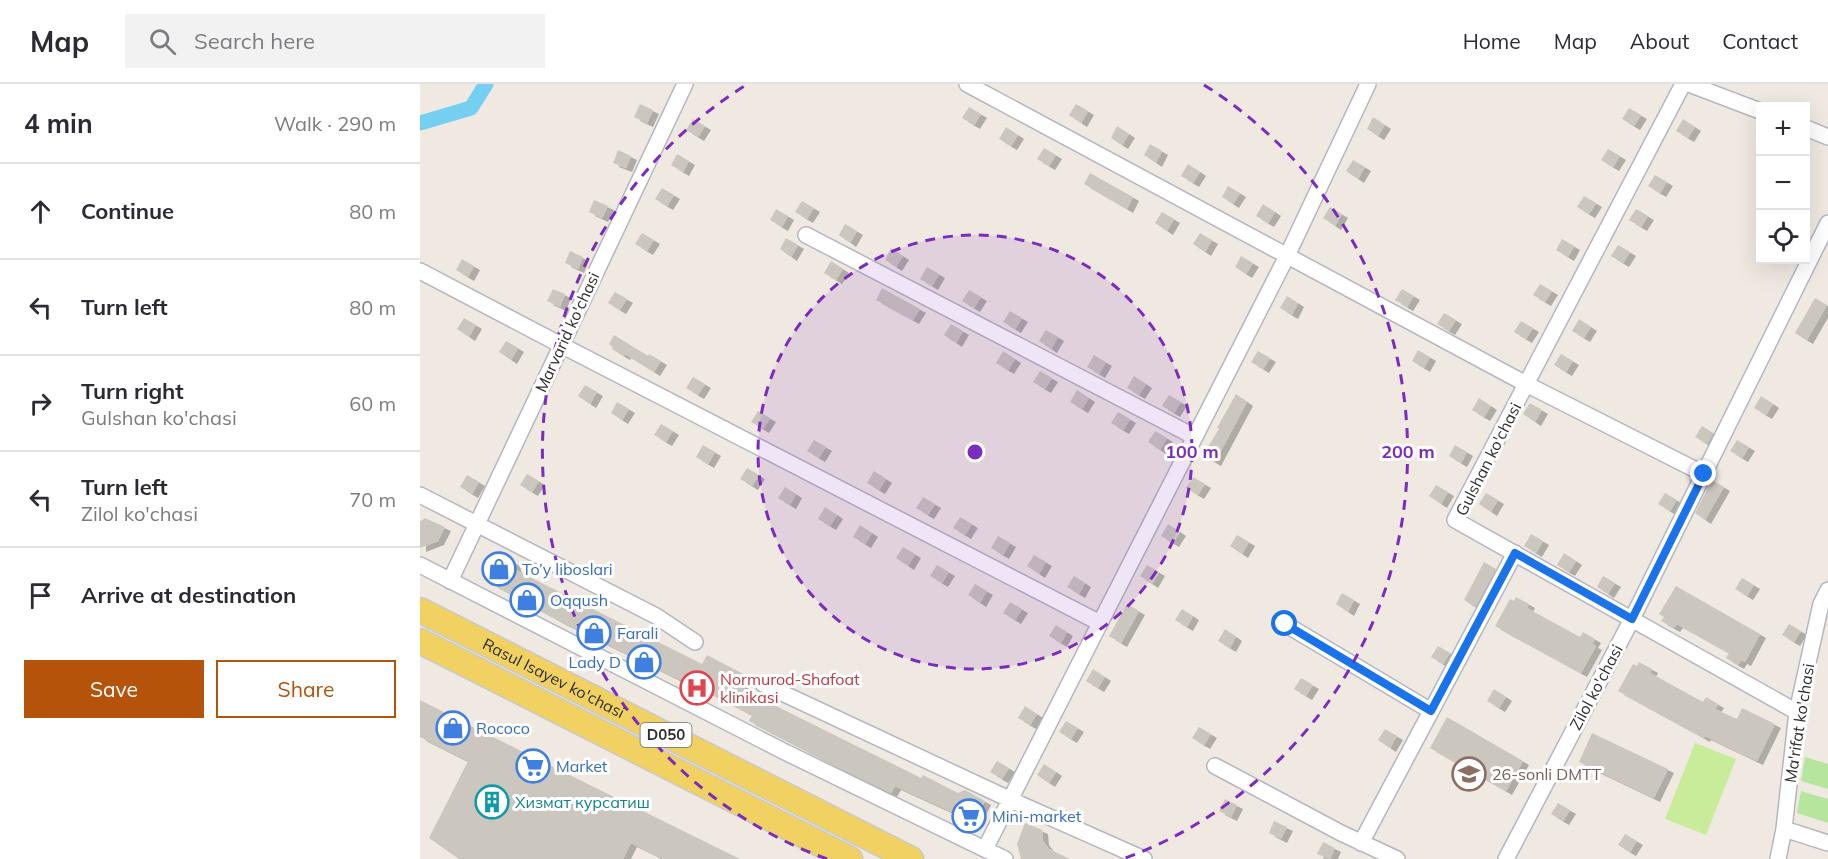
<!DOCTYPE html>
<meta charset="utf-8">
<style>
:root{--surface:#fff;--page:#f2f2f3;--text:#2b2b33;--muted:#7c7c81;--line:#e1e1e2;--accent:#b45309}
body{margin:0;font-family:Mulish,sans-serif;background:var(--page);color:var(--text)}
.controls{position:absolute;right:18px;top:18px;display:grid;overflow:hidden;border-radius:0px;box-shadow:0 6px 24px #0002}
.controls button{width:54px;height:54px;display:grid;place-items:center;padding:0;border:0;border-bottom:2px solid var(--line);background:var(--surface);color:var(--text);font:30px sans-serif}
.stop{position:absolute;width:18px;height:18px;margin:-14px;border:4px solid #1a73e8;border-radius:50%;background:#fff}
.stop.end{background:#1a73e8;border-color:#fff;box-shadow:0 2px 6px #0008}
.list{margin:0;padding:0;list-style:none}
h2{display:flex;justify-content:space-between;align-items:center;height:78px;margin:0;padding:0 24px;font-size:26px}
h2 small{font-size:20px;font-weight:400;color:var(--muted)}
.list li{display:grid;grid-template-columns:39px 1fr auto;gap:18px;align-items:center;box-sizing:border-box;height:96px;padding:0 24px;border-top:2px solid var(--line)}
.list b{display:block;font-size:22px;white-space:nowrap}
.list p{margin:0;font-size:20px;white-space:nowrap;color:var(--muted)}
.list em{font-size:20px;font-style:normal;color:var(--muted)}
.actions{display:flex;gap:12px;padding:18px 24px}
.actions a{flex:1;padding:14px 0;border:2px solid var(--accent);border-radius:0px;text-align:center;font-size:21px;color:var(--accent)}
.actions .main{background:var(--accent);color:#fff}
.icon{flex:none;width:33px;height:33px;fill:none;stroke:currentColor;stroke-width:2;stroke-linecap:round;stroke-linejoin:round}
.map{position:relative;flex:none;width:1408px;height:775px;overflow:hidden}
header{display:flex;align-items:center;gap:36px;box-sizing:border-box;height:84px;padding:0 30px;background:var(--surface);border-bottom:2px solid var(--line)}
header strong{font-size:28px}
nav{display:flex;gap:33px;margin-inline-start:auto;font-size:21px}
.search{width:420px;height:54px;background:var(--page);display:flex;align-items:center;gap:15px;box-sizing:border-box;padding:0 21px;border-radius:0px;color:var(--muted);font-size:22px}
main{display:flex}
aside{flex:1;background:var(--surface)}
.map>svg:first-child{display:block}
</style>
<header>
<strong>Map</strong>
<div class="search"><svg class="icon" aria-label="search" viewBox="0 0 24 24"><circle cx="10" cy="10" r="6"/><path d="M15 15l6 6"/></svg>Search here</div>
<nav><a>Home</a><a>Map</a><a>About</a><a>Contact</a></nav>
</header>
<main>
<aside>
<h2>4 min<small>Walk · 290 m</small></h2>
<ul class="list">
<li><svg class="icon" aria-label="ahead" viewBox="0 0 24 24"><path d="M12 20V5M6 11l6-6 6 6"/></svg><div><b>Continue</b></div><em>80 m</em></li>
<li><svg class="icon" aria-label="left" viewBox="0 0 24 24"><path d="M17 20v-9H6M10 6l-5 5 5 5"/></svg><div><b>Turn left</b></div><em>80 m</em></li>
<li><svg class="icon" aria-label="right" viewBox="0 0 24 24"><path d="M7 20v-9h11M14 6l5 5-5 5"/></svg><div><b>Turn right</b><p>Gulshan ko'chasi</p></div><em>60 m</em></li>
<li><svg class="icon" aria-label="left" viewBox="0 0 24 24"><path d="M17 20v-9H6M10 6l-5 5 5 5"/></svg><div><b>Turn left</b><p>Zilol ko'chasi</p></div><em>70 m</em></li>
<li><svg class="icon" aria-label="arrive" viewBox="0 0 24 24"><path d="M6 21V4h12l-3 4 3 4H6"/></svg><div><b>Arrive at destination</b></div></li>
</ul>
<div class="actions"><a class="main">Save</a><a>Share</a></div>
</aside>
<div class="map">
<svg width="1408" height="775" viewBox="0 0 1408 775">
<defs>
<filter id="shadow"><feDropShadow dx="6" dy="4" stdDeviation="0" flood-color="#0004"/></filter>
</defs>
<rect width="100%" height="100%" fill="#efe9e1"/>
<path fill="#b6e59e" d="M1385 673 1408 680V705L1381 697Z
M1381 707 1408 715V739L1377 729Z"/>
<path fill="#c9ec9a" d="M1275 659 1316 675 1286 751 1245 735Z"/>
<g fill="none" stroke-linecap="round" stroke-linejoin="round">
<path stroke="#75cff0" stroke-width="15" d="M0 39 51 24 66 0"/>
</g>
<path fill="#cbc7bf" filter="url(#shadow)" d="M220 20 233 26 227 39 214 33Z
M656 20 668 27 661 39 649 31Z
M549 23 561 30 554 41 542 34Z
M1209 24 1221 31 1214 42 1202 35Z
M953 33 965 41 958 52 947 45Z
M273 35 285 42 278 53 266 46Z
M1263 35 1275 43 1268 54 1256 47Z
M697 42 709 50 702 61 691 54Z
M586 43 598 51 591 62 579 55Z
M730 60 742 67 736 79 724 71Z
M624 64 636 71 629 82 617 75Z
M1188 65 1200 72 1193 83 1181 76Z
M198 66 211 72 206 84 193 79Z
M257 70 269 77 263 88 251 81Z
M933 76 945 83 938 95 926 87Z
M768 80 780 88 773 99 761 92Z
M670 89 713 113 707 125 664 100Z
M1235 91 1247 98 1240 109 1228 102Z
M808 102 820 109 813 120 802 113Z
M242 104 254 111 247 122 235 115Z
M1164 112 1176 119 1169 130 1157 123Z
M174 116 188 122 182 134 169 128Z
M382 117 394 124 387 135 375 128Z
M843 120 855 128 848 139 836 132Z
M910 123 922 130 915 142 903 134Z
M356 125 368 132 362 143 350 136Z
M1216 125 1228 132 1221 143 1209 136Z
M742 128 754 135 747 147 735 139Z
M425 140 437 147 430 159 419 151Z
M222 149 234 156 227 167 215 160Z
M780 149 792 156 785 168 773 160Z
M366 154 378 161 371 173 360 165Z
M1142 155 1154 162 1148 173 1136 166Z
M1198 161 1210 168 1203 179 1191 172Z
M471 164 483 172 476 183 465 176Z
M150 167 163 173 158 185 145 179Z
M821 172 833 179 826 190 815 183Z
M42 175 54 182 48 193 36 186Z
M411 177 423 185 416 196 404 189Z
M507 183 519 190 512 202 500 195Z
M1120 200 1132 207 1125 218 1113 211Z
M462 204 500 225 493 236 456 216Z
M133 205 145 210 140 223 127 217Z
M982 205 994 212 987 223 975 216Z
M549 206 561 213 554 224 542 217Z
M195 208 207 215 200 226 188 219Z
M867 212 878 219 872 231 860 224Z
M1395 214 1407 221 1387 256 1375 249Z
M590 227 602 234 595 245 583 238Z
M1024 229 1036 236 1029 247 1017 240Z
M44 234 56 241 49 253 37 245Z
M1159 235 1171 243 1164 254 1152 247Z
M1101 237 1113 244 1106 255 1094 248Z
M531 240 543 247 536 259 524 251Z
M626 246 638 253 631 265 619 257Z
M194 251 228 272 229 270 241 277 234 288 205 270 204 272 192 265 193 263 189 260Z
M86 257 98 264 91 276 79 268Z
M998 266 1010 273 1004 284 992 277Z
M583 267 595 275 588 286 576 279Z
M838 267 850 274 843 285 831 278Z
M1141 270 1153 277 1146 288 1134 281Z
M674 271 686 278 679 290 667 283Z
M620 287 632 294 625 305 613 298Z
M714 292 726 300 719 311 707 304Z
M273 293 285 300 278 311 266 304Z
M165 301 177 308 170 320 158 312Z
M657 306 669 314 662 325 650 318Z
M816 310 827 318 795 378 783 371 799 345 797 344Z
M749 311 761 318 754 329 742 322Z
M1341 312 1353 320 1346 331 1334 324Z
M1059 314 1071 322 1064 333 1052 326Z
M197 318 209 325 202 336 191 329Z
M1110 319 1122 326 1115 338 1103 330Z
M338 327 350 334 343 345 331 338Z
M698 328 710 335 703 346 691 339Z
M241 340 253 347 246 358 234 351Z
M1282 342 1293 349 1287 360 1275 353Z
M735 347 747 354 740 366 728 358Z
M394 356 406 363 399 374 387 367Z
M1317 356 1329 363 1322 374 1310 367Z
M283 361 295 368 288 380 276 373Z
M1035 361 1047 368 1041 379 1029 372Z
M327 384 339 391 332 402 320 395Z
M454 387 466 395 459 406 447 399Z
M107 390 119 397 112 408 100 401Z
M47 391 59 398 52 410 40 403Z
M773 393 785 400 778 411 766 404Z
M1292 396 1304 403 1285 436 1275 429Z
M1016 401 1028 408 1021 420 1009 412Z
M365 403 376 410 370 421 358 414Z
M1066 409 1078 416 1071 428 1059 420Z
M1245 409 1257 416 1250 427 1238 420Z
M503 413 515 420 508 431 496 424Z
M405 423 417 431 410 442 398 435Z
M540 433 552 440 545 451 533 444Z
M5 434 25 443 18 457 0 464V438Z
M748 440 760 448 753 459 741 452Z
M440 441 452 449 445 460 433 453Z
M1111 450 1123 457 1116 469 1104 462Z
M817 451 829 458 822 470 810 462Z
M578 452 590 459 583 471 571 464Z
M483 463 495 470 488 482 476 474Z
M74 468 94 478 96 486 282 580 287 571 331 594 324 606 501 694 503 691 538 709 545 706 565 717 558 731 552 734H545L475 702 471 709 428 688 329 637 332 631 261 594 260 596 140 537 72 500 66 481Z
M1144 469 1156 477 1149 488 1137 481Z
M614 471 626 478 619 490 607 482Z
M1064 478 1076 485 1055 523 1044 516Z
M517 481 529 488 522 499 510 492Z
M727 481 739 488 732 500 720 492Z
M654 492 665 499 659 510 647 503Z
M1183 492 1195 499 1188 510 1177 503Z
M1322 494 1334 501 1327 512 1315 505Z
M555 500 567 507 560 519 548 511Z
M1256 502 1340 550 1325 578 1321 576 1318 581 1306 574 1309 569 1257 540 1254 544 1241 537 1244 533 1239 530Z
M922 509 934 516 928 528 916 520Z
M1096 513 1109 520 1107 524 1160 553 1163 548 1175 555 1172 560 1176 562 1161 589 1075 542 1090 515 1094 517Z
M590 518 602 525 595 536 583 529Z
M707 520 719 527 701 559 689 552Z
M762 525 773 532 767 543 755 536Z
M1369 540 1381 547 1374 558 1362 551Z
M636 541 647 548 641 559 629 552Z
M805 545 816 553 810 564 798 557Z
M1018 562 1030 569 1023 580 1011 573Z
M1219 578 1232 585 1230 589 1283 618 1286 613 1298 620 1295 625 1317 635 1322 624 1355 640 1337 677 1285 652 1284 654 1198 607 1213 580 1217 582Z
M673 585 685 593 678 604 666 597Z
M881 594 893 601 886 612 874 605Z
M1074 605 1086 613 1079 624 1067 617Z
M0 616 109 671 320 775H244L211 759 203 775H39L9 754 48 677 0 653Z
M605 622 617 630 610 641 598 634Z
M1027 633 1103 677 1086 707 1010 664Z
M646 637 658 644 651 655 639 648Z
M779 643 791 650 784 661 772 654Z
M965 645 977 652 970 664 958 656Z
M1172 649 1248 685 1234 714 1159 678Z
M577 677 589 684 582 695 570 688Z
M624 680 636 688 629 699 617 691Z
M805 715 817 721 811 733 799 727Z
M1138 719 1150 726 1143 737 1131 730Z
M854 737 867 743 861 755 849 749Z
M605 739 622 746 623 757 629 765 650 775H601L597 760Z
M1205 750 1217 757 1210 768 1198 761Z
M903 758 915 764 910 775 897 770Z"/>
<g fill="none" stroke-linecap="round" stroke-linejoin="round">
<defs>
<path id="street" d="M547 0 1106 300 1284 390
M1263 0 1035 436 1377 628
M1269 0 1340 27
M1386 44 1408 53
M386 151 775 353
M0 187 141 261 680 539
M0 411 236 532 275 558
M0 481 365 668 585 775
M30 497 265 0
M865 540 1011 627
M343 600 591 716 724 775
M795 682 921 749 977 775
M1364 745 1408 759
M941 759 1095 469
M565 765 867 172 948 0
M1086 775 1212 535 1408 139
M1358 775 1364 745 1377 628 1401 520 1408 506"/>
<g id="primary">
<path id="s1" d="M0 526 491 775"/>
<path d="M0 557 430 775"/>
</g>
</defs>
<use href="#street" stroke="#b4b7c1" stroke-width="18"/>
<use href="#primary" stroke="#c9c9c9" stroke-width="27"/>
<use href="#street" stroke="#fff" stroke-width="15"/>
<use href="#primary" stroke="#f2d163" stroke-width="24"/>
</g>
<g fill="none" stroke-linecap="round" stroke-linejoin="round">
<path stroke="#1a73e8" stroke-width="8" d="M865 540 1011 627 1095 469 1212 535 1284 390"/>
</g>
<circle cx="555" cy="368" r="217" fill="#7b2cbf" fill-opacity=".12"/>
<g fill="none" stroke="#7b2cbf" stroke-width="3" stroke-dasharray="10 8">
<circle cx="555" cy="368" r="217"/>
<path d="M407 775A433 433 0 0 1 326 1M784 1A433 433 0 0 1 703 775"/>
</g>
<defs>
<symbol id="shop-ring" viewBox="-11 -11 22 22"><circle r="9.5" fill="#fff" stroke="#3f7fe0" stroke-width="1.5"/><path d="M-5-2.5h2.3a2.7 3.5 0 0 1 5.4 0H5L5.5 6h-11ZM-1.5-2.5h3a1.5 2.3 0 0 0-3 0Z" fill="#3f7fe0"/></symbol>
<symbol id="hospital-ring" viewBox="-11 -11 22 22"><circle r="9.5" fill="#fff" stroke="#e0444e" stroke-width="1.5"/><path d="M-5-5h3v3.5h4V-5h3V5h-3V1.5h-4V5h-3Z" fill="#e0444e"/></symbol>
<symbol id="supermarket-ring" viewBox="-11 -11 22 22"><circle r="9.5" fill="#fff" stroke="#3f7fe0" stroke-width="1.5"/><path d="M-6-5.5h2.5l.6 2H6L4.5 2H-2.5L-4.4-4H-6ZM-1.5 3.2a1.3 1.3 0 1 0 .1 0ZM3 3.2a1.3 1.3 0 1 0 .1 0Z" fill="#3f7fe0"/></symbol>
<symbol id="school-ring" viewBox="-11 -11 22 22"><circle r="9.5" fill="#fff" stroke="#8d6e63" stroke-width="1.5"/><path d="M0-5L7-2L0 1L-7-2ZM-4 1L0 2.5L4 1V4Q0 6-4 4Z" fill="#8d6e63"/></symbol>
<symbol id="building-ring" viewBox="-11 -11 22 22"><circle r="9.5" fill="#fff" stroke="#0f9aa8" stroke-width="1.5"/><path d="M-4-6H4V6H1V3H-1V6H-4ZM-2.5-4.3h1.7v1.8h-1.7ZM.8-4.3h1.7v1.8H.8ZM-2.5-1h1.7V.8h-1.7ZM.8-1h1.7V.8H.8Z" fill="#0f9aa8"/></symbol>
</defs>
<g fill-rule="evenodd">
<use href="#shop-ring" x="60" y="466" width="38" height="38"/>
<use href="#shop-ring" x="88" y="497" width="38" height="38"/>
<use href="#shop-ring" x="155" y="530" width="38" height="38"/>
<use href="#shop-ring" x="205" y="559" width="38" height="38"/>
<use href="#hospital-ring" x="258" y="585" width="38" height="38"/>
<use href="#shop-ring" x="14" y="625" width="38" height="38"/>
<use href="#supermarket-ring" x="94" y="663" width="38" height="38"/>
<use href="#school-ring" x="1030" y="671" width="38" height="38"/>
<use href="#building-ring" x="53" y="699" width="38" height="38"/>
<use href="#supermarket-ring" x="530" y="713" width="38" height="38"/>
</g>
<g text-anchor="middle" stroke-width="6" stroke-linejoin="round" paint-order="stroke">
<rect fill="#fff" stroke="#6d6d6d" stroke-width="1.5" x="220.5" y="639" width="51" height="24" rx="4.5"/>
<g font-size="15" font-weight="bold" fill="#2e2e2e">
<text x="246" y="656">D050</text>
</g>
<g font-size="16" fill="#2e2e2e" stroke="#fff">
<text transform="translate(147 248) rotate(-65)" y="6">Marvarid ko'chasi</text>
<text transform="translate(1068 375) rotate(-63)" y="6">Gulshan ko'chasi</text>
<text dy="6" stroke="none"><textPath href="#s1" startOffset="150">Rasul Isayev ko'chasi</textPath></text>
<text transform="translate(1176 603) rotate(-62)" y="6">Zilol ko'chasi</text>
<text transform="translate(1379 639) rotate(-81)" y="6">Ma'rifat ko'chasi</text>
</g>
<g font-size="16" fill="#366cbe" stroke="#fff" text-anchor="start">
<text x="102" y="491">To’y liboslari</text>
<text x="130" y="522">Oqqush</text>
<text x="197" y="555">Farali</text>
<text x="201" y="584" text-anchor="end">Lady D</text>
<text x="56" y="650">Rococo</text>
<text x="136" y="688">Market</text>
<text x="572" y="738">Mini-market</text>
</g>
<g font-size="16" fill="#be3a42" stroke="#fff" text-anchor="start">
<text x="300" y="601">Normurod-Shafoat<tspan x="300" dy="18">klinikasi</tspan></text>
</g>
<g font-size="16" fill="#785e54" stroke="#fff" text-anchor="start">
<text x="1072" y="696">26-sonli DMTT</text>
</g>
<g font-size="16" fill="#0d838f" stroke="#fff" text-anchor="start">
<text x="95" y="724">Хизмат курсатиш</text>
</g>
</g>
<circle cx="555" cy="368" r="9" fill="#7b2cbf" stroke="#fff" stroke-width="3"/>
<g font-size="18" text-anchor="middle" font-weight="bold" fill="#7b2cbf" stroke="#fff" stroke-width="6" stroke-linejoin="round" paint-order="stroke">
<text x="772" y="374">100 m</text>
<text x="988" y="374">200 m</text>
</g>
</svg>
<div class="controls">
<button>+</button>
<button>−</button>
<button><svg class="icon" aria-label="locate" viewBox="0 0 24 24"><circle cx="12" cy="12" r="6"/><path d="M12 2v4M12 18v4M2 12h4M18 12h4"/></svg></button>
</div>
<div class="stop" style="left:865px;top:540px"></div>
<div class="stop end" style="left:1284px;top:390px"></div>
</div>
</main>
